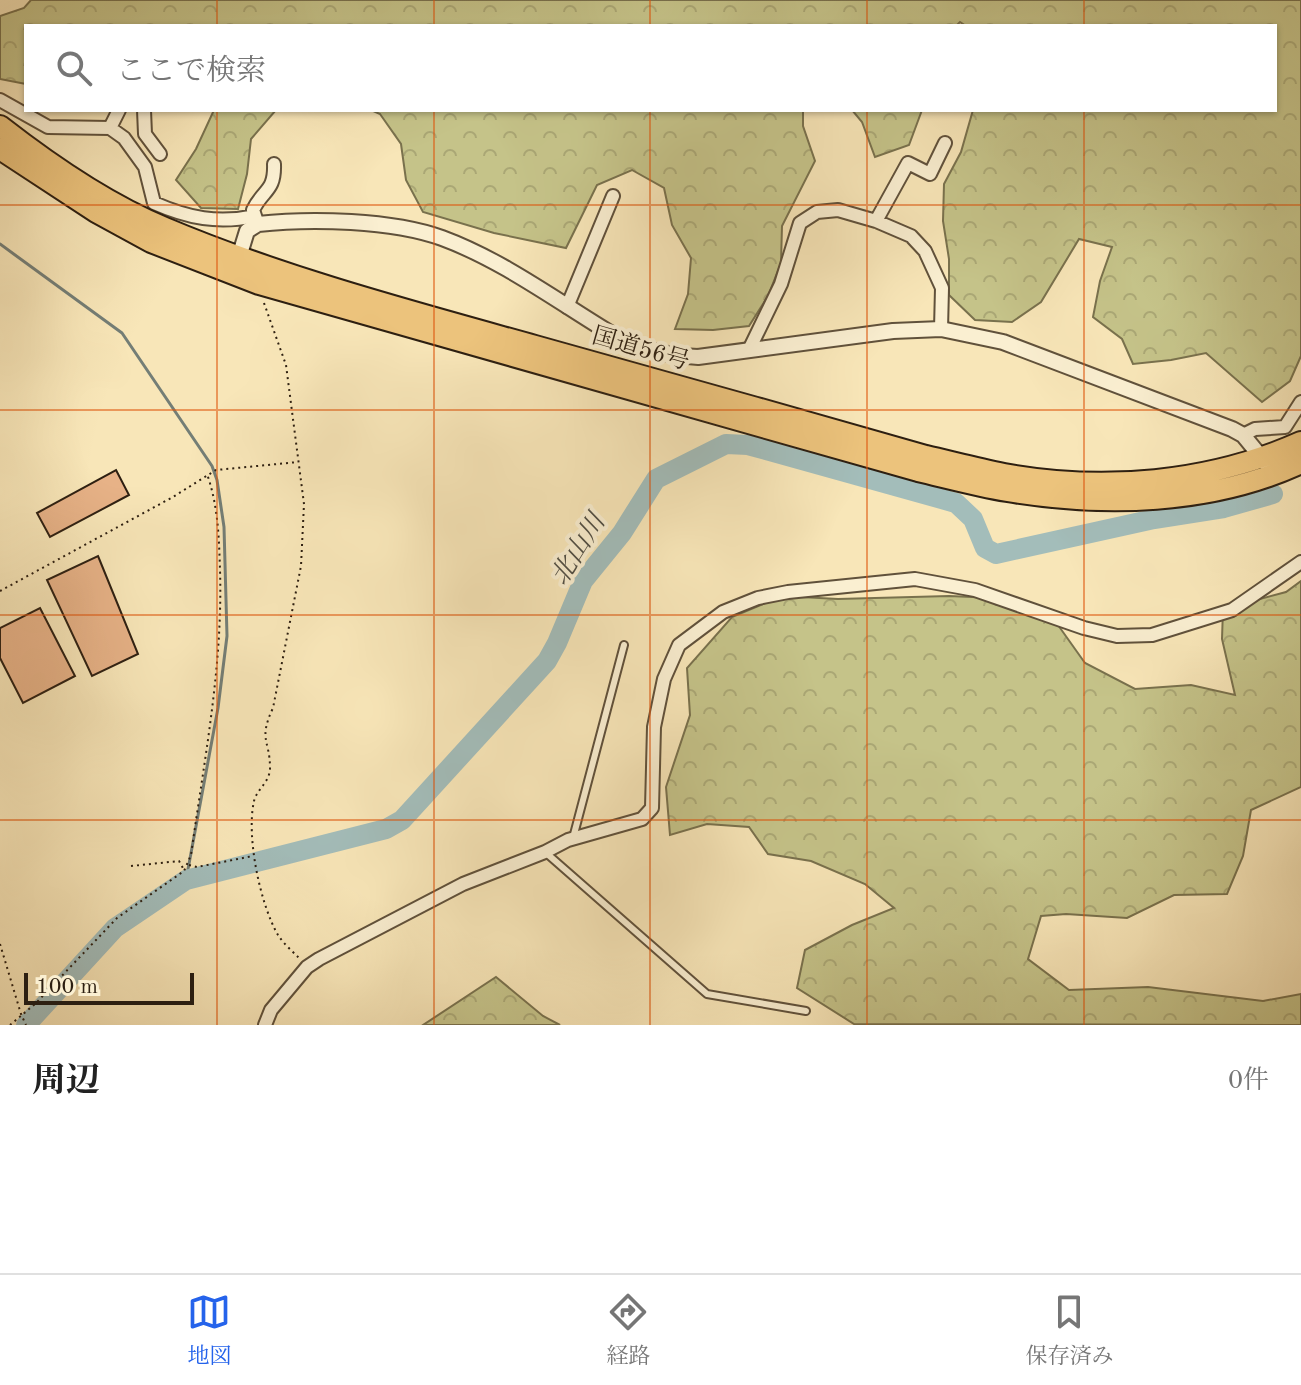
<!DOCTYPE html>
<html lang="ja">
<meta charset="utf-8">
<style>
:root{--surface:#fff;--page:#f6f6f6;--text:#222;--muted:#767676;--line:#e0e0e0;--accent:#2563eb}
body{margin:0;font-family:"Old Standard TT","Noto Serif JP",serif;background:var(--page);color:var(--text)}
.scale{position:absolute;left:24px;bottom:20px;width:170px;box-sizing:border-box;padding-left:8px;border:4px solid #2d1f11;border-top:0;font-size:22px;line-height:28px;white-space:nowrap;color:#2d1f11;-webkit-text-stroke:6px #faefd1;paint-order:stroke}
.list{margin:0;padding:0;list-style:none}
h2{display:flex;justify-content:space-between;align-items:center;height:104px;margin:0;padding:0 32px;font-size:34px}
h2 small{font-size:26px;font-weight:400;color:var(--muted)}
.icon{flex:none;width:44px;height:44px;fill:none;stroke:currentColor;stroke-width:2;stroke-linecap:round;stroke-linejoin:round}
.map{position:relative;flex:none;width:1301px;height:1025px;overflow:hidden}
.search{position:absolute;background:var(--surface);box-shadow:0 2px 6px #0004;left:24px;right:24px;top:24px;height:88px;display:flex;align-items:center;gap:20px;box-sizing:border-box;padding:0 28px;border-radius:0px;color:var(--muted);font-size:30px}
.sheet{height:248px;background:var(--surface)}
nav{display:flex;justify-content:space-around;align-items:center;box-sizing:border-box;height:112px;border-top:2px solid var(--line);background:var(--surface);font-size:22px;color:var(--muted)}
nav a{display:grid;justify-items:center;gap:4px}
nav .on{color:var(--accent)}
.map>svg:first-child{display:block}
</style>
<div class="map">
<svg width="1301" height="1025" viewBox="0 0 1301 1025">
<defs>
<pattern id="forest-crowns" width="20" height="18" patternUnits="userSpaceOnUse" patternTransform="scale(2)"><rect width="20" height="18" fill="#c5c389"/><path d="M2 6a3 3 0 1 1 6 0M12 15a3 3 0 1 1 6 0" fill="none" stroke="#aaa775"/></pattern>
</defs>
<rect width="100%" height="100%" fill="#f8e6b8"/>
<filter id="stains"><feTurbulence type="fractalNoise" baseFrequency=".0025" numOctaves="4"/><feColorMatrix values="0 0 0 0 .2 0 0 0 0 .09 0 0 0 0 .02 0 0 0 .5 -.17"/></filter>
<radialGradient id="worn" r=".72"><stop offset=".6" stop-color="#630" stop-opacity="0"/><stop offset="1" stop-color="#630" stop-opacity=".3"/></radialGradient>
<path fill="url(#forest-crowns)" stroke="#79714d" stroke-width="2" d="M31 0H1301V356L1290 381 1262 402 1206 353 1171 360 1133 364 1122 339 1093 317 1100 281 1112 247 1079 239 1041 302 1012 322 975 320 949 295V259L943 221 944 184 961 152 973 110H1275V26H966L960 22 956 26H26V84L0 79V16L24 8Z
M214 110H276L251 139 247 174 238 209 201 208 176 180 196 149Z
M371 110H803V126L815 161 782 226 781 263 768 296 749 326 713 330 675 329 688 294 691 258 672 225 664 188 632 170 597 185 566 248 494 233 423 212 406 180 401 144 380 114Z
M852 110H922L909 145 875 157 862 122Z
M1301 581V787L1251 810 1243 856 1227 894 1174 895 1127 918 1066 914 1041 916 1028 959 1069 990 1148 987 1263 1001 1301 994V1025L854 1024 797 988 805 950 852 925 894 908 865 884 811 861 768 854 749 827 707 824 670 835 666 787 690 715 687 668 732 617 782 596 838 599 949 596 995 598 1053 618 1085 663 1135 689 1191 685 1235 695 1222 639 1223 609 1286 592Z
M496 977 543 1016 560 1025H423Z"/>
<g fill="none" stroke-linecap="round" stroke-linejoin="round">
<path stroke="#747e76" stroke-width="3" d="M0 244 122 333 212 466 217 480 224 527 227 636 218 708 186 880"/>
<path stroke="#a3bdba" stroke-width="20" d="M26 1025 115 928 186 880 386 829 402 820 547 661 557 643 583 581 622 533 656 479 726 444 748 445 956 503 973 519 985 548 996 554 1154 519 1224 508 1273 494"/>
</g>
<path fill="#e7b287" stroke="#2d1f11" stroke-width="2" d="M116 470 129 495 50 537 37 513Z
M98 556 138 654 92 676 47 580Z
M40 608 75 676 23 703 0 658V628Z"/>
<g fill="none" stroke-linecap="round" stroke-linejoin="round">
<defs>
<path id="service" d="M573 838 624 645
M545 852 707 994 806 1011"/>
<path id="minor" d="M0 100 48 127 110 128 124 138 145 167 154 203C188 218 218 224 255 216
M144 110 145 134 160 154
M110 128 119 110
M876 221 908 163 930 174 945 143
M257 222 253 210C263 189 275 192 274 164
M567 307 613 196
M749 350 781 284 800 223 817 212 838 210 876 221 911 236 925 251 942 288 941 329
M1243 435 1255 429 1285 427 1301 402
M265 1025 271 1010 307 967 319 959 463 884 545 852 568 840 642 819 652 808 654 727 664 679 679 645 723 612 758 598 788 592 915 579 975 590 1084 628 1117 636 1152 635 1232 610 1301 562"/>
<path id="tertiary" d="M239 257 247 231 258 224C311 218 392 220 442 238 507 262 565 307 625 342 650 352 671 356 698 357L893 331 941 329 1003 342 1232 429 1243 435 1266 463"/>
<path id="trunk" d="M0 126C50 165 106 204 165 228 281 277 413 312 535 346 665 382 796 419 926 456 952 462 978 469 1004 474 1103 492 1209 483 1301 442
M0 149 96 212 151 242 259 284 918 471C948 478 978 486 1007 491 1103 507 1211 505 1301 463"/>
</defs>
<use href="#service" stroke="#60513b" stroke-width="10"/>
<use href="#minor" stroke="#60513b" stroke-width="16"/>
<use href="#tertiary" stroke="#60513b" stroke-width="18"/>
<use href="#trunk" stroke="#2d1f11" stroke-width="24"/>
<path stroke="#2d1f11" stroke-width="2" stroke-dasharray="2 4" stroke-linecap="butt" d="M264 303 286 365 304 504 301 566 273 708C258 740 270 740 270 768 270 782 257 789 254 801 246 836 260 904 278 935 283 943 292 951 299 958
M0 591 173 497 216 470 298 462
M189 865 197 867 253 856
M131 866 179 861 184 870
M0 944 21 1014 26 1025
M10 1025 35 1004 117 918 184 871 191 855C204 761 223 666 220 570 219 537 218 505 207 474"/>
<use href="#service" stroke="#faefd1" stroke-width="6"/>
<use href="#minor" stroke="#faefd1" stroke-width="12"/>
<use href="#tertiary" stroke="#faefd1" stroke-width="14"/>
<use href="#trunk" stroke="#ecc37c" stroke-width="20"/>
</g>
<path fill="none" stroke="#df560c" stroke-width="2" stroke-opacity="0.55" d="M217 0V26M434 0V26M650 0V26M867 0V26M1084 0V26M217 110V1025M434 110V1025M650 110V1025M867 110V1025M1084 110V1025M0 205H1301M0 410H1301M0 615H1301M0 820H1301"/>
<g text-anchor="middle" stroke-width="8" stroke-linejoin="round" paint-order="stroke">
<g font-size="24" fill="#2d1f11" stroke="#faefd1">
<text transform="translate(641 348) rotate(16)" y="8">国道56号</text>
</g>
<g font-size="26" font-style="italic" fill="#504e44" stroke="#faefd1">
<text transform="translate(577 549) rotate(-58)" y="9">北山川</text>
</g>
</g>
<rect width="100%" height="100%" filter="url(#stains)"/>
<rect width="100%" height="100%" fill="url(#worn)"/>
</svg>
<div class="scale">100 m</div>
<div class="search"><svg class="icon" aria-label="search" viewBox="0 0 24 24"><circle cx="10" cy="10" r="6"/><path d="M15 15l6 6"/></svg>ここで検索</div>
</div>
<section class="sheet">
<h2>周辺<small>0件</small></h2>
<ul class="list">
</ul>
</section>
<nav>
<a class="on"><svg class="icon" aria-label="map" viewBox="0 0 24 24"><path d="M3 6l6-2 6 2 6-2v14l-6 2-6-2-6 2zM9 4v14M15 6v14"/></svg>地図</a>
<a><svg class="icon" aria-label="directions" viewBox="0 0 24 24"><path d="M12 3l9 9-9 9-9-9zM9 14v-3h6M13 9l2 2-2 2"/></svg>経路</a>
<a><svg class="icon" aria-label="saved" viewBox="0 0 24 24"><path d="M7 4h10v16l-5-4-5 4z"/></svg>保存済み</a>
</nav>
